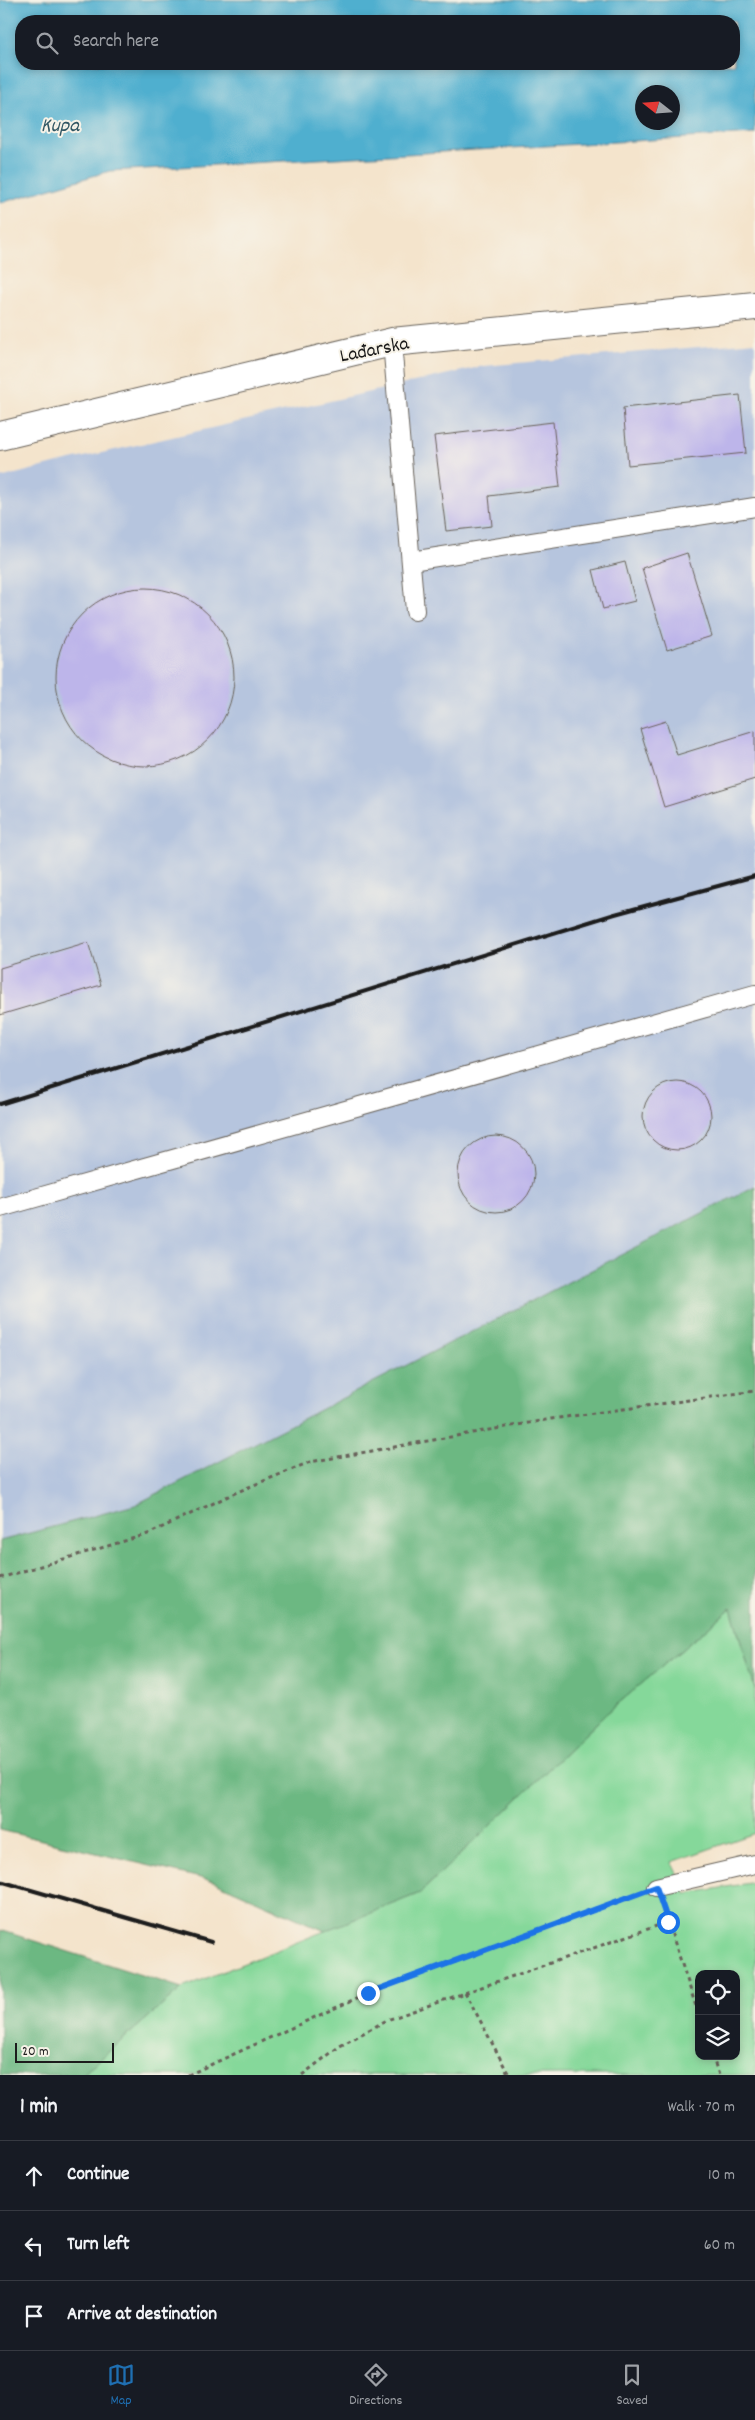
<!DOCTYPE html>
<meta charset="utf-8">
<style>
:root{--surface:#171b24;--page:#20242c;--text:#f1f3f6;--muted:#9ea1a6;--line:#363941;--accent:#1f6fb2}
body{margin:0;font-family:Dekko,sans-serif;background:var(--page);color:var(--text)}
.controls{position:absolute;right:15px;bottom:15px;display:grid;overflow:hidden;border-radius:10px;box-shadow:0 2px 8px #0003}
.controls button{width:45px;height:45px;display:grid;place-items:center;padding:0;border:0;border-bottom:1px solid var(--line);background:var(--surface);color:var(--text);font:25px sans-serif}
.compass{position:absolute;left:635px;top:85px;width:45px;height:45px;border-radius:50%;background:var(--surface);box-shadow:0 2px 8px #0003;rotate:287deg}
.scale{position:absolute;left:15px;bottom:12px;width:99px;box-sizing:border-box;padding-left:5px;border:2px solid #1c1c1c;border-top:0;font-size:14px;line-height:18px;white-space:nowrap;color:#1c1c1c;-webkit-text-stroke:4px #f7f3e8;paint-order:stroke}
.stop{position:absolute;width:15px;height:15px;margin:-11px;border:4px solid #1a73e8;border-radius:50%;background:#fff}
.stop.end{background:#1a73e8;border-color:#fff;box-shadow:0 1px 5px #0008}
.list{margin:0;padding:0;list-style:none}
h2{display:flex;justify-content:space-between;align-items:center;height:65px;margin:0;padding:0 20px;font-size:21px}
h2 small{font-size:16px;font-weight:400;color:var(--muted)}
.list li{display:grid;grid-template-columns:32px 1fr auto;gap:15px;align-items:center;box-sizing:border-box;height:70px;padding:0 20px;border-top:1px solid var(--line)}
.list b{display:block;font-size:19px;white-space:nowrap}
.list em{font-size:16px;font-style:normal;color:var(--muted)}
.icon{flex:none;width:28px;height:28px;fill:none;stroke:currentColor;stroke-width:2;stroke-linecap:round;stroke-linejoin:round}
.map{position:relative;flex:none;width:755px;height:2075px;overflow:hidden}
.search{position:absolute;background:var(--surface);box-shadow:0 2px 8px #0003;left:15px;right:15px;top:15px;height:55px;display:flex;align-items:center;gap:12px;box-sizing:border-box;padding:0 18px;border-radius:20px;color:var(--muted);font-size:19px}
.sheet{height:275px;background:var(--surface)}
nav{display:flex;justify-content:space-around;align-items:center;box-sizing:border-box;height:70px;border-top:1px solid var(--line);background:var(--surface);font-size:14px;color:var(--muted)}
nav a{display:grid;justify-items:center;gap:2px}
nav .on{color:var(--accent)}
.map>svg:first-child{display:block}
</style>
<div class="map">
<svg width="755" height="2075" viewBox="0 0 755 2075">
<rect width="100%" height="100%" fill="#f7f3e8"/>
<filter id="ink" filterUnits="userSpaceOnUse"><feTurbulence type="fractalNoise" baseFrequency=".02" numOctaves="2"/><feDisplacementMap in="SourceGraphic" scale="10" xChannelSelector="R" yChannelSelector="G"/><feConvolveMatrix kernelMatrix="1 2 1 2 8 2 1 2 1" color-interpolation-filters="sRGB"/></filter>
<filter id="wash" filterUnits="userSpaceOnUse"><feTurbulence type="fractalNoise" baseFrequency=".0096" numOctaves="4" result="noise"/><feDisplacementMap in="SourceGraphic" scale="20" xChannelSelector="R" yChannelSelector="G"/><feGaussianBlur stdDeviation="1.12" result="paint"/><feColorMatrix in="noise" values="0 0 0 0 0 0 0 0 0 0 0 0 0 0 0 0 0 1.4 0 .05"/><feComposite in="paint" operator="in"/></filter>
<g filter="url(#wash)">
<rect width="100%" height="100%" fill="#f4e4cc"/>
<path fill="#b6c5de" d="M755 342V1186L135 1505 0 1541V478L62 462 484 366Z"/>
<path fill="#85d89a" stroke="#507a5b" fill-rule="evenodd" d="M731 1608 755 1689V1833L672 1862 686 1894 755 1882V2075H82L182 1988 420 1893 607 1713ZM699 1974H736V2056H699Z"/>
<path fill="#6cb882" stroke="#446a4f" d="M755 1186V1689L731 1608 607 1713 420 1893 325 1931 213 1881 0 1830V1541L135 1505Z
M0 1930 182 1988 82 2075H0Z"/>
<path fill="#50afcf" stroke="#366676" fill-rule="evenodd" d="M0 0H755V134L110 171 0 203ZM21 21H734V64H21ZM642 92H672V122H642Z"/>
<g id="blocks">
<path fill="#bdb5ea" d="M740 395 746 453 628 465 623 408Z
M553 422 560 487 489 496 492 526 446 531 434 436Z
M687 553 712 636 667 650 642 568Z
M625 562 635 601 603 609 593 570Z
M56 677a89 89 0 1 1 178 0a89 89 0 1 1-178 0Z
M666 721 677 755 755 731V779L664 807 640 729Z
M88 942 101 985 0 1015V968Z
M643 1116a34 34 0 1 1 68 0a34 34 0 1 1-68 0Z
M458 1174a38 38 0 1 1 76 0a38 38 0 1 1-76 0Z"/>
</g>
</g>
<g filter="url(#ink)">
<use href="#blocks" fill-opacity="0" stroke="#68625a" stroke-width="1"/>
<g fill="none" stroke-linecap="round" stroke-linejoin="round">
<defs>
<path id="service" d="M392 342 415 611
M411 561 755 507
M0 1208 755 994
M656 1887 755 1864"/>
<path id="minor" d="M0 436 392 342 755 306"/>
</defs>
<use href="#service" stroke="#68625a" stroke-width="20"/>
<use href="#minor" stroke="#68625a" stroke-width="30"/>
<path stroke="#68625a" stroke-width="3" stroke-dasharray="4 4" stroke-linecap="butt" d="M0 1578 148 1534 237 1492 310 1462 551 1419 755 1391
M664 1911 699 2015
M465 1992 509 2075
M712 2056 719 2075
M188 2075 368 1993 632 1896
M302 2075 340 2046 387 2020 668 1922"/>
<use href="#service" stroke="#fff" stroke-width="18"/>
<use href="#minor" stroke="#fff" stroke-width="28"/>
<path stroke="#1c1c1c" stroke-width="4" d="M0 1104 615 914 755 876
M0 1881 211 1942"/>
</g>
</g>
<g fill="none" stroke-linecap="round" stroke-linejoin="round" filter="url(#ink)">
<path stroke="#1a73e8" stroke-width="6" d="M368 1993 656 1887 668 1922"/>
</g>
<g text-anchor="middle" stroke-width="4" stroke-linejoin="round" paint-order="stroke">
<g font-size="20" fill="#1c1c1c" stroke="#f7f3e8">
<text transform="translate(374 348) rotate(-11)" y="7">Lađarska</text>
</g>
<g font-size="21" font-style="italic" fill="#315764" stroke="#f7f3e8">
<text x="60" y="131">Kupa</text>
</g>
</g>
</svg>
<div class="controls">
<button><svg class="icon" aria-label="locate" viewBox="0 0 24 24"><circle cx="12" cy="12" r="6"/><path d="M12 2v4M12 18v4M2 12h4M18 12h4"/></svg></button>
<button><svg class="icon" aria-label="layers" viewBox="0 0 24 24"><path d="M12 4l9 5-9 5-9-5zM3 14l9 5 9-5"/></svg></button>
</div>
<svg class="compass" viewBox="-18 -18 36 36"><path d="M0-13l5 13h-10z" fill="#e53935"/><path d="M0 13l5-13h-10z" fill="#9ea1a6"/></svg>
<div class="scale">20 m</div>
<div class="stop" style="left:668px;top:1922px"></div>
<div class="stop end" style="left:368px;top:1993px"></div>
<div class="search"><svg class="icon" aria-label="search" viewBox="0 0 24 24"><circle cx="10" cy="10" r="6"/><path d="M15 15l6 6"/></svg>Search here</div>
</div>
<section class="sheet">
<h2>1 min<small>Walk · 70 m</small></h2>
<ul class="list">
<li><svg class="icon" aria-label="ahead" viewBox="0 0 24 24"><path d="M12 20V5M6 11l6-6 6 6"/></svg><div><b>Continue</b></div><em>10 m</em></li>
<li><svg class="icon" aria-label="left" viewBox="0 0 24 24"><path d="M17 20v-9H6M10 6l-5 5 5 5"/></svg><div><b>Turn left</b></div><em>60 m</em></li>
<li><svg class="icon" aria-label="arrive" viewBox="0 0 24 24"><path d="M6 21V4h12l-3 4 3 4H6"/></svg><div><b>Arrive at destination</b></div></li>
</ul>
</section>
<nav>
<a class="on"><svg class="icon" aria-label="map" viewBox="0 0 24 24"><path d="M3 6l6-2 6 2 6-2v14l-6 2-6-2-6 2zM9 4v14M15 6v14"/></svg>Map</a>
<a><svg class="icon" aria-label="directions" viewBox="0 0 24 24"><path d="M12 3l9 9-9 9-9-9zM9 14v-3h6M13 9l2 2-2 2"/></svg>Directions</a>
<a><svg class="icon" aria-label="saved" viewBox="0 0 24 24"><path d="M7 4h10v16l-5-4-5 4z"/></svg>Saved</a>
</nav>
